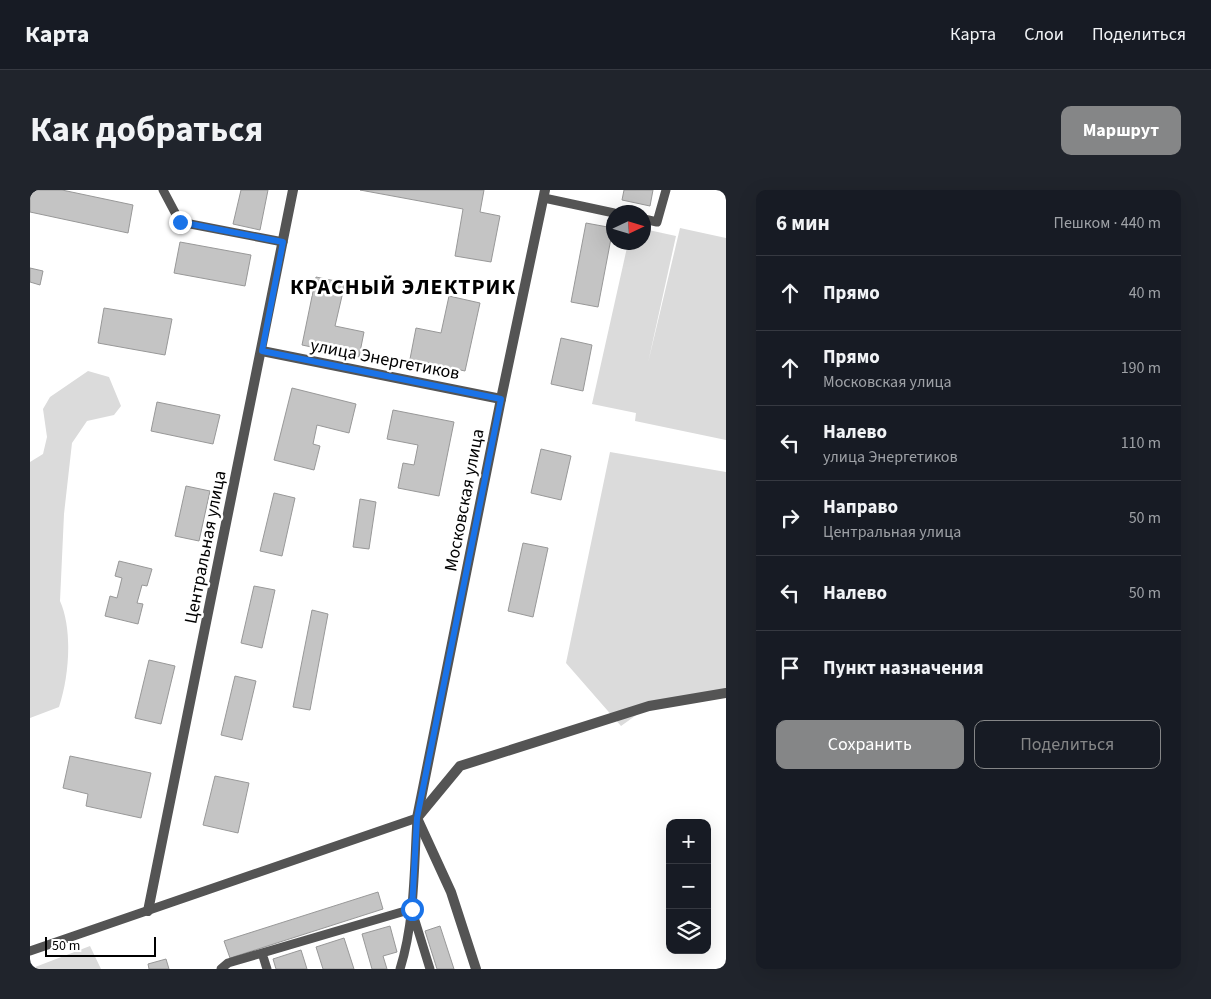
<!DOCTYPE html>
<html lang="ru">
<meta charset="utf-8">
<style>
:root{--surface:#171b24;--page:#20242c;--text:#f1f3f6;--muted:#9ea1a6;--line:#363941;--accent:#858687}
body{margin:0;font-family:"Source Sans 3",sans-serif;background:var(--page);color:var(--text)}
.controls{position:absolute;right:15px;bottom:15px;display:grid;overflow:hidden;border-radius:10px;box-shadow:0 5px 20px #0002}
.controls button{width:45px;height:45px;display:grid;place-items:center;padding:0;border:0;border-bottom:1px solid var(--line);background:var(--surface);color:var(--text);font:25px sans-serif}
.compass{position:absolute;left:576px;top:15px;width:45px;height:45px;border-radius:50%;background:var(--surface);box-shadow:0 5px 20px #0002;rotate:86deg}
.scale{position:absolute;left:15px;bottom:12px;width:111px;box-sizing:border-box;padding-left:5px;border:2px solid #000;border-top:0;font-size:14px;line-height:18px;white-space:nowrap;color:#000;-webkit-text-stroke:4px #fff;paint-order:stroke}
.stop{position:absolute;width:15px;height:15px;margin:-11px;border:4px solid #1a73e8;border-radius:50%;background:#fff}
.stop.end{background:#1a73e8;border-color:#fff;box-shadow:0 1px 5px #0008}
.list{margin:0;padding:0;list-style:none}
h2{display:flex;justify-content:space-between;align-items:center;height:65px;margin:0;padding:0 20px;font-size:21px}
h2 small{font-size:16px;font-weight:400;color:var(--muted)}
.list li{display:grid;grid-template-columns:32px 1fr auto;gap:15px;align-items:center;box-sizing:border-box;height:75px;padding:0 20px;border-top:1px solid var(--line)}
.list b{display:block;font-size:19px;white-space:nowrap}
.list p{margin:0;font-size:16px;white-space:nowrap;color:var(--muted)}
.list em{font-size:16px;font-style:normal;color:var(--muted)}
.actions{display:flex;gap:10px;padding:15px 20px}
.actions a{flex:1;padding:11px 0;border:1px solid var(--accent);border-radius:10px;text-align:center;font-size:18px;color:var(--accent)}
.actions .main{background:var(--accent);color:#fff}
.icon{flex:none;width:28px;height:28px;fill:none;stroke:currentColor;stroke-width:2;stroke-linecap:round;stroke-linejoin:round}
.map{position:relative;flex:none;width:696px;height:779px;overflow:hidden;border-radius:10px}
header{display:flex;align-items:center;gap:30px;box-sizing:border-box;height:70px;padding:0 25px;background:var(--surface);border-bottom:1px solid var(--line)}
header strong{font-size:24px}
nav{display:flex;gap:28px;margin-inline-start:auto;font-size:18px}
.intro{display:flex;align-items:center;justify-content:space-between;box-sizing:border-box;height:120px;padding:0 30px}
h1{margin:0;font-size:35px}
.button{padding:12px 22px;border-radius:10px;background:var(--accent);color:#fff;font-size:18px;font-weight:700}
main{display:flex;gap:30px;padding:0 30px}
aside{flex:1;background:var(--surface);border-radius:10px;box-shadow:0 5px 20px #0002}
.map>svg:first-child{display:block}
</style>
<header>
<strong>Карта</strong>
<nav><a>Карта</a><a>Слои</a><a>Поделиться</a></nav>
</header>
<div class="intro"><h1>Как добраться</h1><a class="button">Маршрут</a></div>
<main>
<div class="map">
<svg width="696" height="779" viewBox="0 0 696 779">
<rect width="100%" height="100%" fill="#fff"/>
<path fill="#dbdbdb" d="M650 38 696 48V250L605 231 606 223 562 214 598 53 614 52V39L646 46 618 173Z
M58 181 79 187 91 216 84 225 57 231 42 253 34 324 30 411C43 440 39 487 29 517L0 528V272L13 264 17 247 13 219 20 207Z
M580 262 696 282V500L619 516 591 536 536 473Z
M60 756 71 779H0Z"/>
<path fill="#c4c4c4" stroke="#989898" d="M0 0H32L103 15 98 43 0 22Z
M211 0H238L230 40 203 34Z
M330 0H454L450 22 470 26 461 72 425 66 433 19Z
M594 0H623L620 16 592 10Z
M556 33 583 38 568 117 541 112Z
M150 52 221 65 215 96 144 83Z
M0 78 13 81 10 95 0 92Z
M286 87 315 93 305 136 334 142 329 167 272 155Z
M419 106 450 113 435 181 380 169 386 138 411 143Z
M74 118 142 129 135 165 68 153Z
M531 148 562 155 553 201 521 194Z
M262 198 326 214 319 243 287 235 283 254 290 256 284 280 244 270Z
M127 212 190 225 183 254 121 241Z
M363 220 424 232 409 306 368 298 373 273 384 275 388 255 357 249Z
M511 259 541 266 531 310 501 303Z
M156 296 180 301 169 351 145 346Z
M244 303 265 308 252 366 230 361Z
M330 309 346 312 339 359 323 357Z
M493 353 518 358 503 427 478 421Z
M89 371 122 379 117 396 112 395 107 413 113 414 108 434 75 426 80 406 87 408 92 388 85 386Z
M224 396 245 400 232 458 211 453Z
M282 420 298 424 280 520 263 517Z
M119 470 145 476 131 534 105 528Z
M205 486 226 491 212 550 191 545Z
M40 566 121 583 111 628 56 616 58 604 33 598Z
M185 586 219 593 208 643 173 635Z
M348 702 353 719 200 768 194 751Z
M360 736 367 762 353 766 357 779H342L332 744Z
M410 736 424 779H407L395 741Z
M314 748 324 779H293L286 757Z
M271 760 277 779H246L243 769Z
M136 769 139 779H119L118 774Z"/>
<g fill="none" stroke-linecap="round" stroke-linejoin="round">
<path stroke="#545454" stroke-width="9" d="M133 0 150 32 253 52
M514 8 584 23
M614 29 627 32 636 0
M383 724 400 779
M0 761 387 628C384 678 385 731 370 779
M232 763 237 779
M191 779 198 773 382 719"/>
<path stroke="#545454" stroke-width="10" d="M232 161 471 209
M118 721 263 0
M446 779 421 702 387 628 430 576 619 516 696 503"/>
<path stroke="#545454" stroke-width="10" d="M387 628 471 209 515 0"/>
</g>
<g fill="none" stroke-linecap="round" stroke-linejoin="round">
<path stroke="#1a73e8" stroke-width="6" d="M150 32 253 52 232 161 471 209 387 628 382 719"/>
</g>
<g text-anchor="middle" stroke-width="5" stroke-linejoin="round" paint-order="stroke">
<g font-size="18" fill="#000" stroke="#fff">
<text transform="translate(355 169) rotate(11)" y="6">улица Энергетиков</text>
<text transform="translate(434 310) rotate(-79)" y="6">Московская улица</text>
<text transform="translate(175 357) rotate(-79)" y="6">Центральная улица</text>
</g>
<g font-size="22" font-weight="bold" letter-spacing="1" fill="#000" stroke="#fff">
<text x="373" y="104">КРАСНЫЙ ЭЛЕКТРИК</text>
</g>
</g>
</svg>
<div class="controls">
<button>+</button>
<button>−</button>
<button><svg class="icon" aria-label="layers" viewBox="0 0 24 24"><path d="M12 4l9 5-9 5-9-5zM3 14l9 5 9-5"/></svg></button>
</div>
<svg class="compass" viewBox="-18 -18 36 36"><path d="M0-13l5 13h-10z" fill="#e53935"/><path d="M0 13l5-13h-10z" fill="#9ea1a6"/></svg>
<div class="scale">50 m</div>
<div class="stop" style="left:382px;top:719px"></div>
<div class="stop end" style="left:150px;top:32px"></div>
</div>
<aside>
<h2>6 мин<small>Пешком · 440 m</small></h2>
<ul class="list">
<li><svg class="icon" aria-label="ahead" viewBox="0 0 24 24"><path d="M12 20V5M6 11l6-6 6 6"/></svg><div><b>Прямо</b></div><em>40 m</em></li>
<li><svg class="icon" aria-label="ahead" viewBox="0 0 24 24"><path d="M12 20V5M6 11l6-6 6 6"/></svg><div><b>Прямо</b><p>Московская улица</p></div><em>190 m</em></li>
<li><svg class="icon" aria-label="left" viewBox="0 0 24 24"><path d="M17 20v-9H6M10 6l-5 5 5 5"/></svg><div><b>Налево</b><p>улица Энергетиков</p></div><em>110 m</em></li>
<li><svg class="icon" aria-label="right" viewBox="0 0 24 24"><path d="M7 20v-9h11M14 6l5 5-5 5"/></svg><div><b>Направо</b><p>Центральная улица</p></div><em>50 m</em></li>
<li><svg class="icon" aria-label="left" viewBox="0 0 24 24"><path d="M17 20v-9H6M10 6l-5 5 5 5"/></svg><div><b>Налево</b></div><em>50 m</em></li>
<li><svg class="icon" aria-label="arrive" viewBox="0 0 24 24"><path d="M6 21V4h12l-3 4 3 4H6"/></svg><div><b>Пункт назначения</b></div></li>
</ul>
<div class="actions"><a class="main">Сохранить</a><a>Поделиться</a></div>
</aside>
</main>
